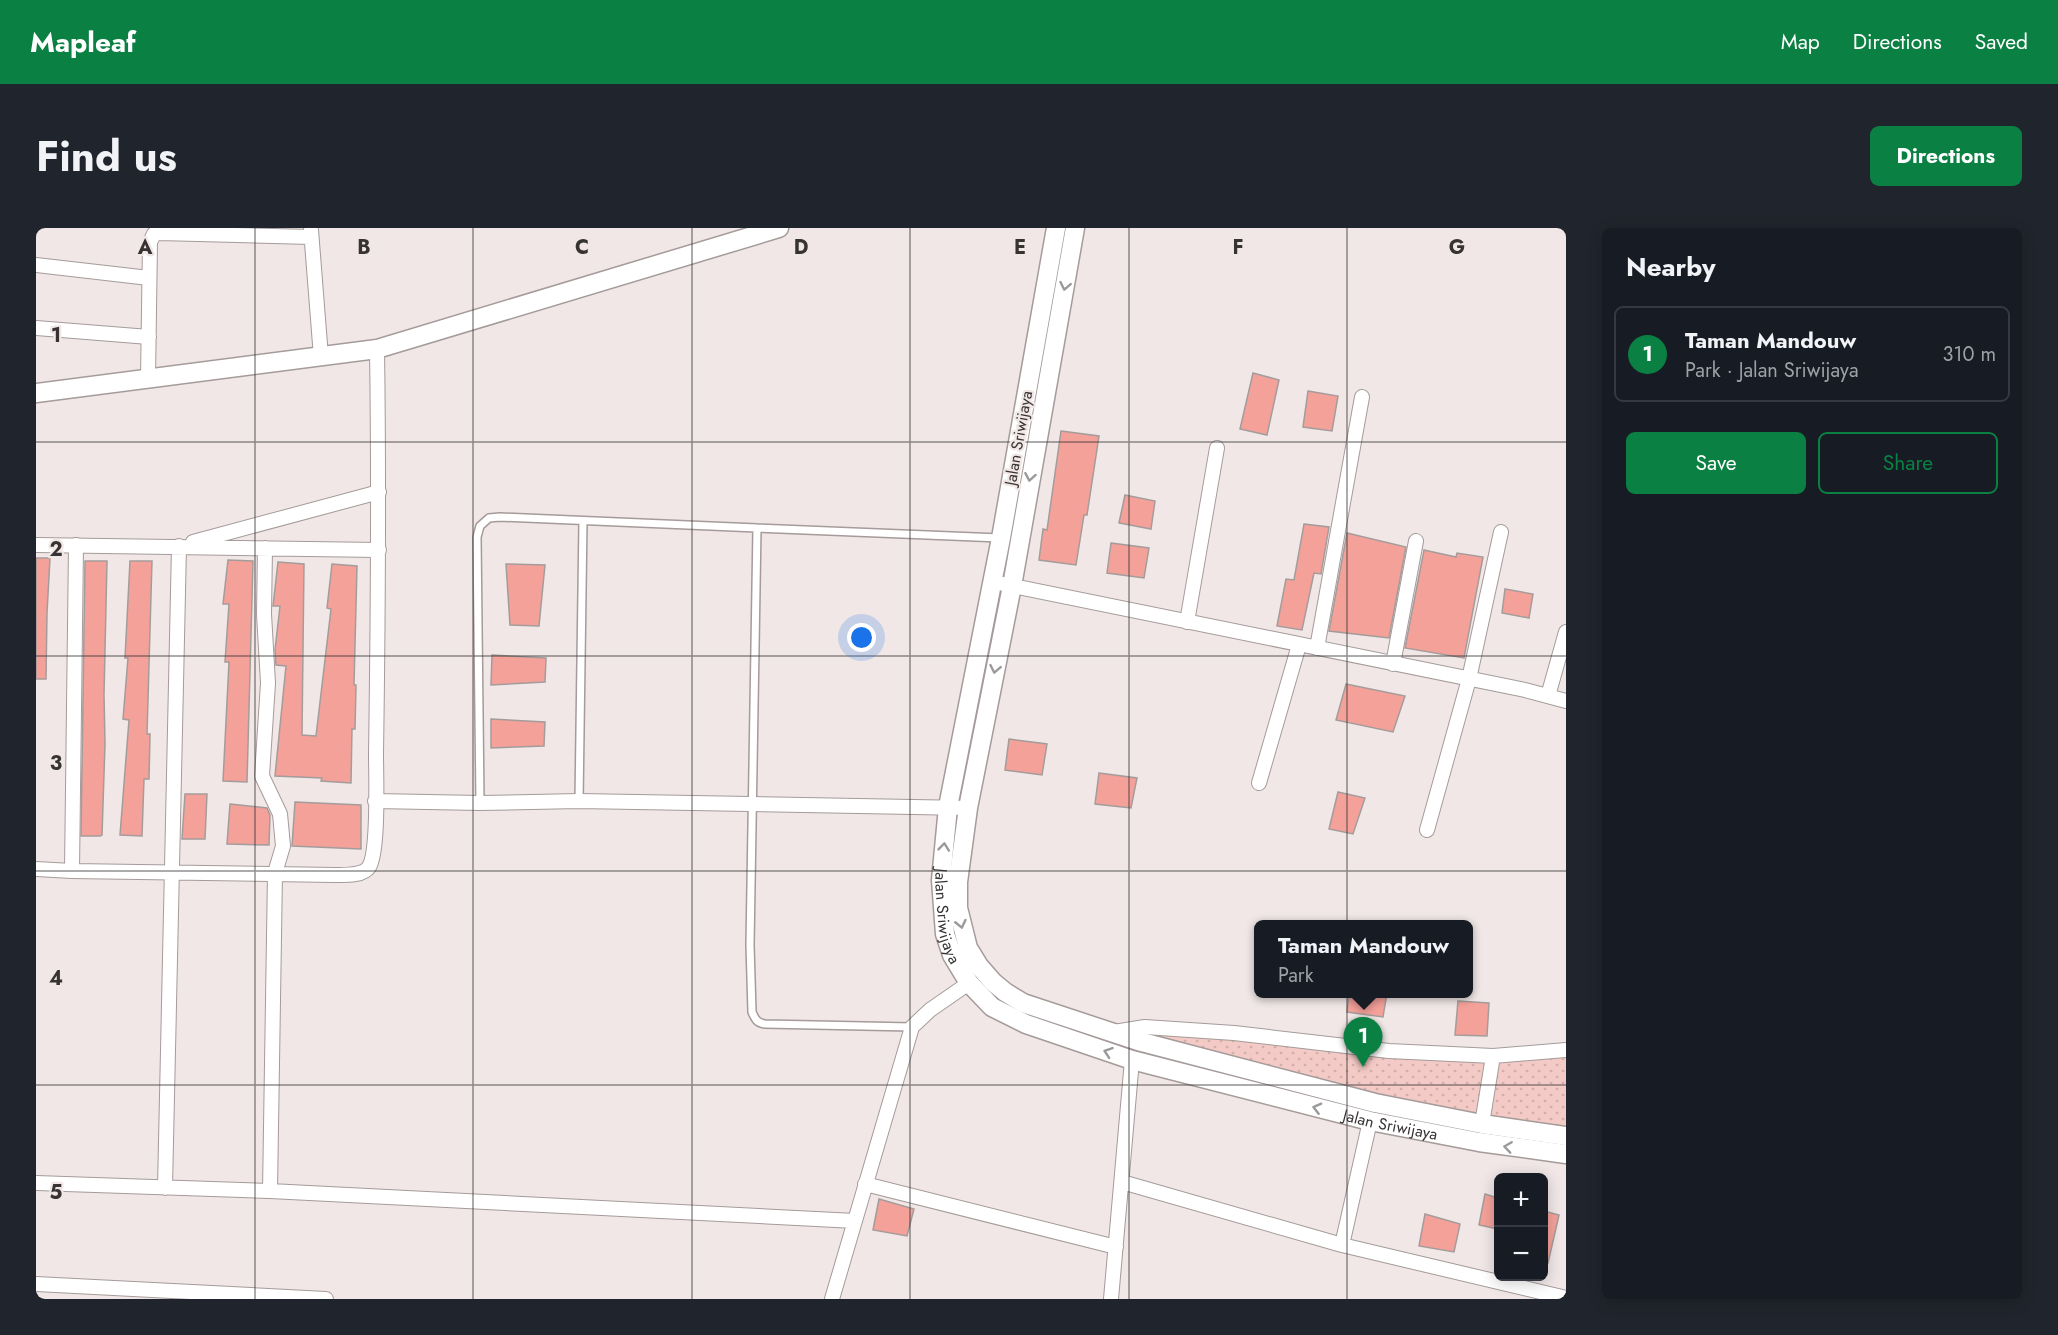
<!DOCTYPE html>
<meta charset="utf-8">
<style>
:root{--surface:#171b24;--page:#20242c;--text:#f1f3f6;--muted:#9ea1a6;--line:#363941;--accent:#0b8043}
body{margin:0;font-family:Jost,sans-serif;background:var(--page);color:var(--text)}
.controls{position:absolute;right:18px;bottom:18px;display:grid;overflow:hidden;border-radius:9px;box-shadow:0 3px 15px #0003}
.controls button{width:54px;height:54px;display:grid;place-items:center;padding:0;border:0;border-bottom:2px solid var(--line);background:var(--surface);color:var(--text);font:30px sans-serif}
.you{position:absolute;left:826px;top:410px;width:21px;height:21px;margin:-15px;border:4px solid #fff;border-radius:50%;background:#1a73e8;box-shadow:0 0 0 9px #1a73e833}
.badge{display:grid;place-items:center;width:39px;height:39px;border-radius:50%;background:var(--accent);color:#fff;font-size:20px;font-weight:700}
.pin{position:absolute;translate:-50% -50px;filter:drop-shadow(0 2px 3px #0008)}
.pin::after{content:'';position:absolute;top:32px;width:21px;height:18px;background:inherit;clip-path:polygon(0 0,100% 0,50% 100%)}
.popup{position:absolute;left:1218px;top:692px;width:219px;height:78px;box-sizing:border-box;display:grid;place-content:center;border-radius:9px;background:var(--surface);filter:drop-shadow(0 2px 4px #0005);font-size:20px;white-space:nowrap;color:var(--muted)}
.popup b{font-size:22px;color:var(--text)}
.popup::after{content:'';position:absolute;left:50%;top:100%;margin-left:-12px;border:12px solid transparent;border-top-color:var(--surface)}
.list{margin:0;padding:0;list-style:none}
h2{display:flex;justify-content:space-between;align-items:center;height:78px;margin:0;padding:0 24px;font-size:26px}
h2 small{font-size:20px;font-weight:400;color:var(--muted)}
.list li{display:grid;grid-template-columns:39px 1fr auto;gap:18px;align-items:center;box-sizing:border-box;height:96px;margin:0 12px 12px;padding:0 12px;border:2px solid var(--line);border-radius:9px}
.list b{display:block;font-size:22px;white-space:nowrap}
.list p{margin:0;font-size:20px;white-space:nowrap;color:var(--muted)}
.list em{font-size:20px;font-style:normal;color:var(--muted)}
.actions{display:flex;gap:12px;padding:18px 24px}
.actions a{flex:1;padding:14px 0;border:2px solid var(--accent);border-radius:9px;text-align:center;font-size:21px;color:var(--accent)}
.actions .main{background:var(--accent);color:#fff}
.map{position:relative;flex:none;width:1530px;height:1071px;overflow:hidden;border-radius:9px}
header{display:flex;align-items:center;gap:36px;box-sizing:border-box;height:84px;padding:0 30px;background:var(--accent);color:#fff}
header strong{font-size:28px}
nav{display:flex;gap:33px;margin-inline-start:auto;font-size:21px}
.intro{display:flex;align-items:center;justify-content:space-between;box-sizing:border-box;height:144px;padding:0 36px}
h1{margin:0;font-size:42px}
.button{padding:15px 27px;border-radius:9px;background:var(--accent);color:#fff;font-size:21px;font-weight:700}
main{display:flex;gap:36px;padding:0 36px}
aside{flex:1;background:var(--surface);border-radius:9px;box-shadow:0 3px 15px #0003}
.map>svg:first-child{display:block}
</style>
<header>
<strong>Mapleaf</strong>
<nav><a>Map</a><a>Directions</a><a>Saved</a></nav>
</header>
<div class="intro"><h1>Find us</h1><a class="button">Directions</a></div>
<main>
<div class="map">
<svg width="1530" height="1071" viewBox="0 0 1530 1071">
<defs>
<pattern id="park-dots" width="8" height="8" patternUnits="userSpaceOnUse" patternTransform="scale(1.5)"><rect width="8" height="8" fill="#f4cac6"/><path d="M2 2h.1M6 6h.1" fill="none" stroke="#d2aeab" stroke-width="1.8" stroke-linecap="round"/></pattern>
</defs>
<rect width="100%" height="100%" fill="#f0e7e6"/>
<path fill="url(#park-dots)" d="M1109 800 1456 829 1445 894 1103 812Z
M1530 824V906L1449 894 1459 830Z"/>
<path fill="#f4a19a" stroke="#a49c9b" stroke-width="1.5" d="M1217 145 1243 152 1231 207 1204 201Z
M1272 163 1302 168 1296 203 1267 199Z
M1025 203 1063 208 1051 287H1048L1040 337 1003 332 1007 301 1011 302Z
M1089 267 1119 273 1115 301 1083 295Z
M1268 296 1293 299 1285 346 1278 345 1266 402 1241 398 1250 351 1258 352Z
M1311 305 1370 319 1353 410 1293 403Z
M1075 315 1113 320 1108 350 1071 345Z
M1388 322 1420 329 1421 325 1447 329 1428 430 1369 420Z
M0 330H14L11 385 10 451H0Z
M192 332 217 333 211 554 187 553 193 434H189L193 376H187Z
M49 333H71L68 467 69 516 66 607 64 608H45Z
M94 333H116L111 506H114L113 551H108L106 608 84 607 93 492 87 491 92 430H89Z
M242 334 268 336 266 507 280 508 295 381 291 380 296 336 321 338 318 457H320L319 501H316L315 555 285 553 286 550 239 548 250 438 240 437 239 422 244 378H237Z
M470 336 509 337 503 398 474 397Z
M1469 361 1497 366 1493 390 1466 385Z
M456 427 510 430 509 454 455 457Z
M1310 456 1369 468 1357 504 1300 492Z
M455 491 509 494 508 518 455 520Z
M973 511 1011 516 1006 547 969 542Z
M1063 545 1101 550 1095 580 1059 576Z
M1302 564 1329 570 1317 606 1293 601Z
M149 566H171L169 611H146Z
M259 574 325 577V621L256 618Z
M194 576 231 580 234 587 233 617 191 616Z
M1313 765H1351L1347 789 1311 784Z
M1422 773 1453 775 1451 808 1419 807Z
M1449 966 1462 970V1001L1443 997Z
M843 971 878 981 871 1008 837 1002Z
M1508 983 1523 987 1512 1035 1508 1034Z
M1389 986 1424 996 1418 1024 1383 1018Z"/>
<g fill="none" stroke-linecap="round" stroke-linejoin="round">
<defs>
<path id="lane" d="M543 573 547 293
M444 575 441 309 444 298 453 290 464 289 721 300
M876 799 729 796C721 795 719 791 716 784L714 717 721 300 964 310"/>
<path id="street" d="M275 2 285 129
M0 37 113 50
M0 100 113 109
M112 151 114 14 118 6 123 5 275 9
M157 314 343 264
M0 317 343 322
M40 317 36 643 299 647C309 647 327 648 333 639 343 623 340 548 340 526 342 391 343 256 341 121
M229 320 228 386 232 455 226 548 244 586 247 618 239 645 234 963
M967 356 1489 462 1530 473
M1151 394 1181 220
M1281 420 1326 169
M1357 436 1380 313
M1512 468 1530 404
M1223 555 1263 417
M339 573 444 575 543 573 932 580
M1391 602 1433 451 1465 304
M0 641 36 643
M1078 804 1109 799 1198 805 1353 823 1457 828 1530 822
M1446 896 1457 828
M1086 954 1306 1017 1530 1070
M0 955 234 963 819 993
M829 956 1080 1019
M129 960 143 318
M1306 1017 1334 893
M0 1056 290 1071
M796 1071 876 799 894 782 933 755
M1075 1071 1096 832"/>
<g id="secondary">
<path id="s1" d="M1020 0 965 310 912 579 905 652 909 706 916 727 933 755 956 779 990 796 1096 832 1334 893 1443 914 1530 926"/>
<path d="M1039 0 976 358 932 580 922 654V680L932 720 943 738 957 754 969 764 987 775 1102 813 1339 875 1446 896 1530 908"/>
<path d="M0 165 341 121 743 0"/>
</g>
</defs>
<use href="#lane" stroke="#a49b9a" stroke-width="10"/>
<use href="#street" stroke="#a49b9a" stroke-width="16"/>
<use href="#secondary" stroke="#a49b9a" stroke-width="21"/>
<use href="#lane" stroke="#fff" stroke-width="7"/>
<use href="#street" stroke="#fff" stroke-width="14"/>
<use href="#secondary" stroke="#fff" stroke-width="18"/>
</g>
<defs><path id="oneway-chevron" d="M-2-3.5L2.5 0L-2 3.5" fill="none" stroke-width="1.6" stroke-linecap="round" stroke-linejoin="round" transform="scale(1.5)"/></defs>
<g stroke="#9b9999">
<use href="#oneway-chevron" transform="translate(1029 58) rotate(101)"/>
<use href="#oneway-chevron" transform="translate(994 249) rotate(100)"/>
<use href="#oneway-chevron" transform="translate(959 441) rotate(101)"/>
<use href="#oneway-chevron" transform="translate(908 619) rotate(-84)"/>
<use href="#oneway-chevron" transform="translate(925 696) rotate(77)"/>
<use href="#oneway-chevron" transform="translate(1072 824) rotate(-161)"/>
<use href="#oneway-chevron" transform="translate(1281 880) rotate(-166)"/>
<use href="#oneway-chevron" transform="translate(1472 919) rotate(-172)"/>
</g>
<path fill="none" stroke="#373333" stroke-width="1.5" stroke-opacity="0.55" d="M219 0V1071M437 0V1071M656 0V1071M874 0V1071M1093 0V1071M1311 0V1071M0 214H1530M0 428H1530M0 643H1530M0 857H1530"/>
<g text-anchor="middle" stroke-width="4.5" stroke-linejoin="round" paint-order="stroke">
<g font-size="16" fill="#373333" stroke="#f0e7e6">
<text transform="translate(982 210) rotate(-80)" y="6">Jalan Sriwijaya</text>
<text dy="6" stroke="none"><textPath href="#s1" startOffset="699">Jalan Sriwijaya</textPath></text>
<text dy="6" stroke="none"><textPath href="#s1" startOffset="1221">Jalan Sriwijaya</textPath></text>
</g>
</g>
<g font-size="20" text-anchor="middle" font-weight="bold" fill="#373333" stroke="#f0e7e6" stroke-width="4.5" stroke-linejoin="round" paint-order="stroke">
<text x="109" y="26">A</text>
<text x="328" y="26">B</text>
<text x="546" y="26">C</text>
<text x="765" y="26">D</text>
<text x="984" y="26">E</text>
<text x="1202" y="26">F</text>
<text x="1421" y="26">G</text>
<text x="20" y="114">1</text>
<text x="20" y="328">2</text>
<text x="20" y="542">3</text>
<text x="20" y="757">4</text>
<text x="20" y="971">5</text>
</g>
</svg>
<div class="controls">
<button>+</button>
<button>−</button>
</div>
<div class="you"></div>
<div class="pin badge" style="left:1327px;top:839px">1</div>
<div class="popup"><b>Taman Mandouw</b>Park</div>
</div>
<aside>
<h2>Nearby<small></small></h2>
<ul class="list">
<li><span class="badge">1</span><div><b>Taman Mandouw</b><p>Park · Jalan Sriwijaya</p></div><em>310 m</em></li>
</ul>
<div class="actions"><a class="main">Save</a><a>Share</a></div>
</aside>
</main>
